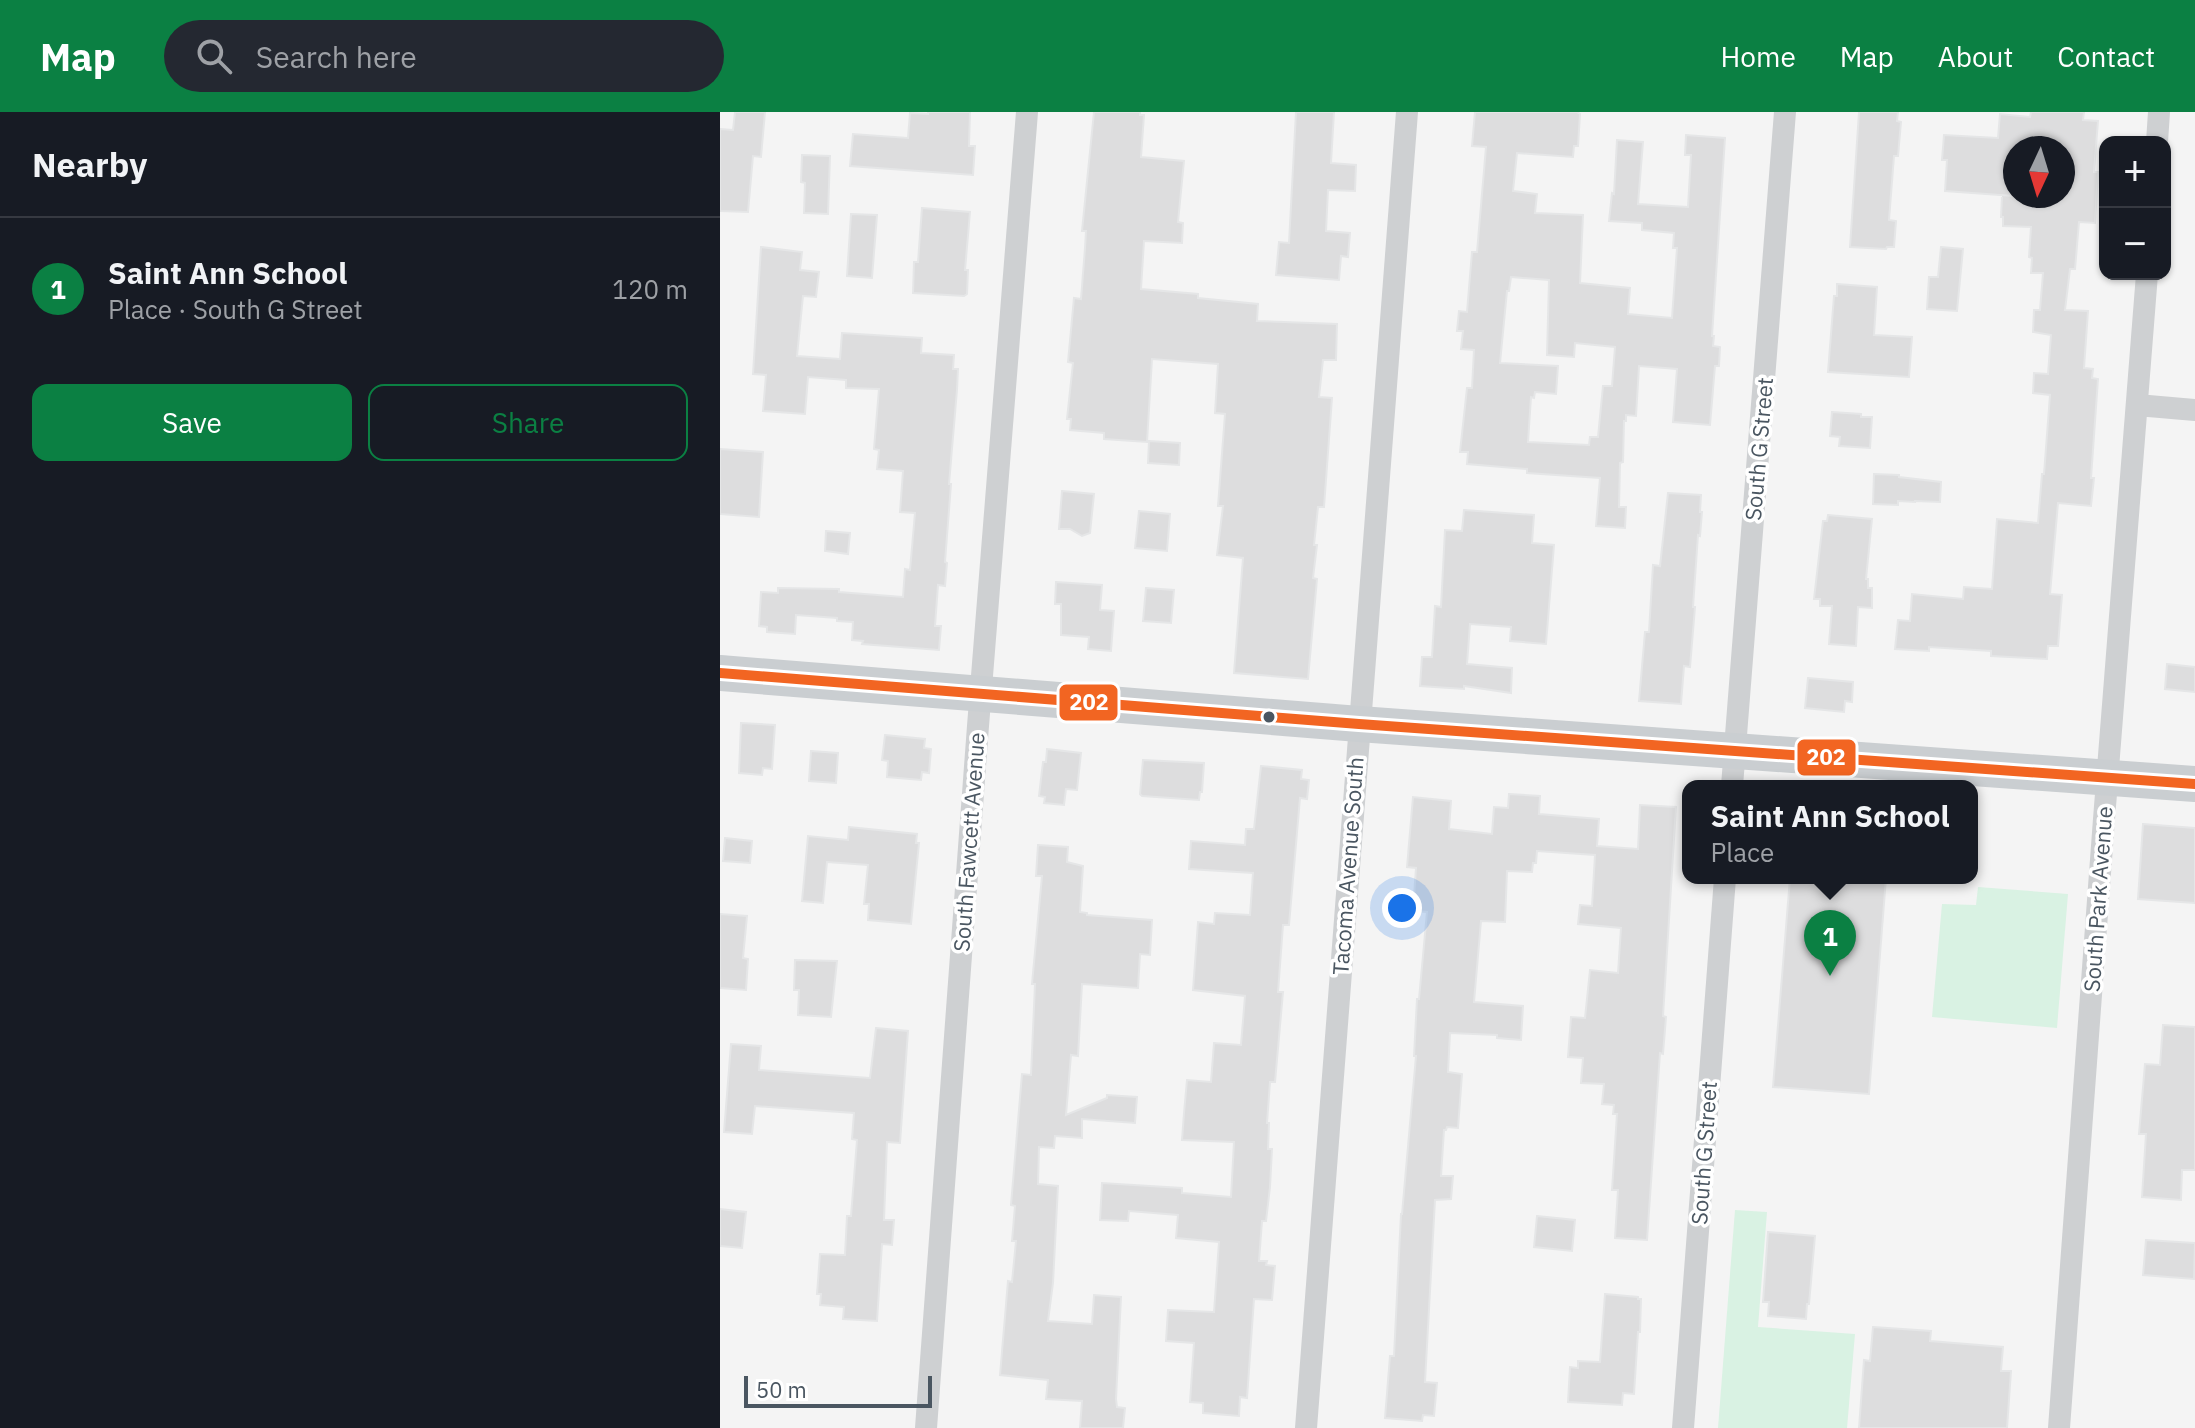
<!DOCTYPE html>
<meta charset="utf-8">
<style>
:root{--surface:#171b24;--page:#242831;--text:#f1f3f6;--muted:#9ea1a6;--line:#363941;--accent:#0b8043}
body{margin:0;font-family:"IBM Plex Sans",sans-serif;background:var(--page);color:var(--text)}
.controls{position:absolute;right:24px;top:24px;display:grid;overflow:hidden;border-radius:16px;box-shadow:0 2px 6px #0004}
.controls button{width:72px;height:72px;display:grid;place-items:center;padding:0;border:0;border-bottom:2px solid var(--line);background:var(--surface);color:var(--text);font:40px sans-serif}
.compass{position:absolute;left:1283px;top:24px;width:72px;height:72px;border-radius:50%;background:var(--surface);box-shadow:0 2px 6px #0004;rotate:184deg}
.scale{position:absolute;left:24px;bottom:20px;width:188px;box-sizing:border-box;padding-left:8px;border:4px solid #4a5661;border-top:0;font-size:22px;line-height:28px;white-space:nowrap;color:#4a5661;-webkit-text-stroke:6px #fff;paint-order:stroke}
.you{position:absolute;left:682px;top:796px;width:28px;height:28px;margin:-20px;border:6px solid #fff;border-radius:50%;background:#1a73e8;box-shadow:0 0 0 12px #1a73e833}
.badge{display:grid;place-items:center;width:52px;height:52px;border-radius:50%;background:var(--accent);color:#fff;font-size:26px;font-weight:700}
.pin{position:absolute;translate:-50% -66px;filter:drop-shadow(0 2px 4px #0008)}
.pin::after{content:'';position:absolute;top:42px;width:28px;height:24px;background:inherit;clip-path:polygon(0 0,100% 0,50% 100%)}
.popup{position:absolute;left:962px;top:668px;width:296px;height:104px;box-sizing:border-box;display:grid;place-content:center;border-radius:16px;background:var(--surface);filter:drop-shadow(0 2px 6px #0005);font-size:26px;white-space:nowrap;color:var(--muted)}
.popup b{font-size:30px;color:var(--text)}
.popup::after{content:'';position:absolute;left:50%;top:100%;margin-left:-16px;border:16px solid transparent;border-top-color:var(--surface)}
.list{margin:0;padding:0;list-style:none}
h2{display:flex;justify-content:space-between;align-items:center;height:104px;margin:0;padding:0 32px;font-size:34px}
h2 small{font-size:26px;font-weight:400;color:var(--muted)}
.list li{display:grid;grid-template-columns:52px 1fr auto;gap:24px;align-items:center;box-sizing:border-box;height:144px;padding:0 32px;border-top:2px solid var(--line)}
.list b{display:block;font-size:30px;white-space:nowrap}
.list p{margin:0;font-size:26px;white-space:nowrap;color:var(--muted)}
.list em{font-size:26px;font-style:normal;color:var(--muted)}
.actions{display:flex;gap:16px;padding:24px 32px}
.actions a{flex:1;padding:18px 0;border:2px solid var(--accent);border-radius:16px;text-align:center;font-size:28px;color:var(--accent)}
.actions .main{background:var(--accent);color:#fff}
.icon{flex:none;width:44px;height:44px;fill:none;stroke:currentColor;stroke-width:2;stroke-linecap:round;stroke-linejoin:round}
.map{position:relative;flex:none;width:1475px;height:1316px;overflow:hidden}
header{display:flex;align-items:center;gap:48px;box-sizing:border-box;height:112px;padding:0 40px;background:var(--accent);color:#fff}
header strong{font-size:38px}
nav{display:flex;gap:44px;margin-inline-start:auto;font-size:28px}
.search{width:560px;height:72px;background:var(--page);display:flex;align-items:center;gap:20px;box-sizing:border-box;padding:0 28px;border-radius:44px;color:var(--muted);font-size:30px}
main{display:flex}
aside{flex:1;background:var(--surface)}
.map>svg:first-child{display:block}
</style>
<header>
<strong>Map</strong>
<div class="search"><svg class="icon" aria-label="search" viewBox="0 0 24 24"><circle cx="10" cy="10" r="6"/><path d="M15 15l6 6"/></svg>Search here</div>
<nav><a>Home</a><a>Map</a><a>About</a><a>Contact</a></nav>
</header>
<main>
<aside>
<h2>Nearby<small></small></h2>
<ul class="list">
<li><span class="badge">1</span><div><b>Saint Ann School</b><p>Place · South G Street</p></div><em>120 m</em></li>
</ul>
<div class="actions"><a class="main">Save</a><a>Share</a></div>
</aside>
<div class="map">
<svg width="1475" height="1316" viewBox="0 0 1475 1316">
<rect width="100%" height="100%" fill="#f4f4f4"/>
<path fill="#d9f2e3" d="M1258 775 1348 782 1337 916 1212 905 1222 792 1256 793Z
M1015 1098 1047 1100 1038 1215 1135 1222 1127 1316H998Z"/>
<path fill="#ddddde" stroke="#e5e6e7" stroke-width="2" fill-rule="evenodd" d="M15 0H45L41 45 33 44 28 100 0 99V17L13 18Z
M208 0H250L249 34H255L253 63 130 54 133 22 188 26 190 1 208 2Z
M374 0H420V3H424L421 45 464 49 458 110 463 111 462 131 424 129 421 177 478 182V186L538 192 537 209 617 212 616 248H603L599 285 612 286 604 395H598L594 433H597L593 466 597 467 588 567 514 561 523 446 497 443 503 394H498L505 302 495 301 498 252 432 247 427 330 384 327V321L350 318 351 307H347L353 251 348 250 354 186 361 187 365 136 366 119H362Z
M576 0H614L611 51 636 53 635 79 608 78 606 119 630 121 628 145 621 144 619 168 556 163 559 130 569 131Z
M755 0H857L860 2 858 34H854L853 45 797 41 793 79 817 82 815 101 863 103 860 171 910 176 908 202 952 206 957 136H953L954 121 922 118V111L889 109 892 81 894 82 897 28 923 30 918 92 968 95 971 43H965L966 23 1005 26 992 224H994L993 234 1000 235 999 254H995L990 313 953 310 957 257 919 254 916 304 906 303V309H904L903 350 900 351 899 395H906L905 416 876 414 880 366 807 361V357L747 352 748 340H740L747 276H752L754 238 741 237 743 219H737L739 199 747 200 752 140H757L766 35 752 34ZM791 165 829 168 827 243 854 245 855 231 895 235 892 274H883L878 325H870L869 333 808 330 811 285 814 286 815 280 836 282 838 254 780 251 787 179H789Z
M1139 0H1178L1177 9 1181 10 1178 44H1174L1169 108 1176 109 1174 135H1167L1166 137 1130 135Z
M1311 0H1364L1363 8 1378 9 1374 60H1378L1375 111 1359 110 1355 157H1350L1345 198 1368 199 1364 256 1373 257 1372 266 1378 267 1371 366H1374L1371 394 1338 391 1330 482 1342 483 1338 534H1328L1327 547 1271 544V539L1209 535V539L1175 537 1178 508 1190 509 1192 482 1243 487 1244 475 1272 477 1277 407 1318 411 1322 362H1324L1330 283 1313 281 1314 261 1328 262 1331 223 1313 220 1314 198H1320L1323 161H1311L1312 146 1309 145 1311 115 1283 114V105H1281L1282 84H1294L1225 79 1227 48H1222L1224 23 1278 26 1280 2 1310 5ZM1305 32 1343 34V84H1295V36H1304Z
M82 43 110 44 108 102 84 101 85 71 81 70Z
M202 96 250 100 245 158H248L247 182 244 184 193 181 194 150H198Z
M131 102 157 103 152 166 127 164Z
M41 135 82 140 80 158 99 160 96 185 83 184 77 244 120 247 122 221 202 226 201 241 234 243 233 257H238L237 278 229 372H231L225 450 227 451 225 474 218 473 215 514H221L219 538 142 532 143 529 132 528 133 510 117 509V506L76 503 75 522 47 520V515L39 514 41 480 58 481V476L119 477V480L183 485 185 457 190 458 195 401 180 400 183 359 157 357 159 338 154 337 159 277 126 276V268L88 265 85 302 43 299 46 263 33 262Z
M1221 135 1243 137 1237 199 1207 197 1209 165H1218Z
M1117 172 1157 175 1154 223 1192 225 1189 265 1108 260 1114 184H1117Z
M1112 300 1141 302V305H1152L1150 336 1119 334 1120 325 1110 324Z
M429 329 460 331 459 353 428 351Z
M0 337 43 340 39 405 0 402Z
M1154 362 1179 363V365L1221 370 1220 390 1195 389V390L1178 389V393L1153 392Z
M342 379 374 382 370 421 362 424 350 417H339Z
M948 381 981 383 980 400H982L980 424 978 423 973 495H975L970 555 964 554 961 592 919 589 925 520H929L933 453 940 454Z
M744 398 814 403 812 431 834 433 826 532 790 529 791 515 750 512 747 552 792 556 791 581 744 574V577L700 574 702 545H712L715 494 721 495 725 418 742 419Z
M419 399 450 402 447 439 415 436Z
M1108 403 1152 407 1146 467H1148V476H1152V496L1138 495 1136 534 1109 532 1112 494H1100V487H1094L1103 409H1107Z
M106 419 130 421 128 442 105 439Z
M336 470 382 473 380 498 394 499 391 539 368 537 369 525 341 523V492H335Z
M426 476 454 478 451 511 423 509Z
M1447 552 1475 555V580L1445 577Z
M1088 566 1133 570 1132 590 1125 589 1124 600 1085 596Z
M21 611 55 613 52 657 43 656 42 663 19 661Z
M165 623 205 627 204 636 211 637 209 661 202 660 201 668 167 665 168 649 162 648Z
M327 637 361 641 357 678 346 677 344 693 324 691 325 685 319 684 323 650H326Z
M91 639 118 641 116 671 89 669Z
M423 648 484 651 482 680H480L479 688 422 684 420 682Z
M541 654 582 658 581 667 589 668 587 687 580 686 569 813H563L558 880H563L555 970H550L547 1011H549L548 1037H552L550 1075 546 1109H542L539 1149H547L546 1153 555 1154 552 1188 534 1187 527 1286 520 1285 519 1304 483 1301V1291L470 1290 474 1231 446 1229 448 1198 494 1200 499 1130 456 1126 458 1103 409 1099 408 1109 380 1108 382 1071 462 1076V1081L511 1085 514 1030 462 1028 464 1001 467 968 491 970 494 931 521 933 525 884 473 878 478 810 494 812 495 801 530 803 533 761 469 757 471 729 525 733 526 717H534Z
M789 682 820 684 819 702 879 707 877 734 918 737 920 693 956 695 943 904 946 905 943 942 940 941 927 1128 895 1126 898 1078H892L897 1002H893L894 993 882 992 884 972 861 971 863 946 848 945 851 905 865 906 870 858 898 861 901 816 858 812 860 793 872 794 875 743 817 739 816 751H813L812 760 787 759 785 810 761 809 754 890 803 894 801 928 777 926V923L730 921 728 960 742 962 738 1016 727 1015 726 1018H724L721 1064H733L731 1087 715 1088 705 1270 717 1271 714 1304 703 1303 702 1309 665 1306 670 1244H674L681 1102H682L696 944H694L697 887H699L707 800 693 799 696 756 687 755 693 685 731 689 729 717 772 722 774 695 788 696Z
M1423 712 1475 716V791L1418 787Z
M129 715 197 722 196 731H199L191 812 148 808 149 792H144L148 753 107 750 103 791 82 789 88 724 128 728Z
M5 726 32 729 30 751 3 749Z
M318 733 348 735 347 750 363 754 360 800 367 801V803L432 808 430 843 420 842 418 876 362 872 358 944 351 943 346 1003 387 986V983L417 985 415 1011 362 1007V1026L335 1024 334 1036 319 1035 318 1072 338 1074 333 1171 328 1209 372 1212 374 1183 401 1185 396 1287 397 1295 405 1296 403 1316H360L362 1289 326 1287 328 1268 280 1263 288 1169 292 1170 296 1129H292L295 1094 291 1093 302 962 311 963 315 872H312L322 764H316Z
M1070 766H1166L1149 982 1053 975Z
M0 802 27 804 23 846 28 847 26 878 0 876Z
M75 848 117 849 111 905 78 903 79 878H74Z
M1443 913 1475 915V1058H1462L1461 1088 1422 1085 1426 1022H1419L1425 952 1440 953Z
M156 916 188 919 180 1031 167 1030 164 1108H174L172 1133 162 1132 157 1209 123 1207 124 1195 100 1193 101 1182H97L100 1142 125 1143 127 1104H131L137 1028 132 1027 134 1001 35 994 32 1022 4 1020 11 932 41 934 39 958 150 966Z
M0 1097 26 1100 22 1136 0 1134Z
M817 1104 855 1108 852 1139 814 1135Z
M1048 1120 1095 1124 1089 1192H1087L1086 1207 1048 1204 1049 1190H1043Z
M1426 1128 1475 1131 1474 1167 1423 1163Z
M885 1182 918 1185V1187H921L920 1220H918L914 1282 903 1281 902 1293 848 1290 850 1255 858 1256V1249L880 1250Z
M1153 1215 1211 1219 1210 1229 1283 1235 1281 1259H1291L1287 1316H1139L1144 1248 1150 1249Z"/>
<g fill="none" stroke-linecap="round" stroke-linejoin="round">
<path stroke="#ced0d2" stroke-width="22" d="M1437 30 1439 0
M1417 293 1475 298
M1012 674 1065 0
M206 1316 258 614 307 0
M586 1316 687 0
M963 1316 1005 766
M1339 1316 1384 707 1427 162"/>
<path stroke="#caced1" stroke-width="36" d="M0 561 639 612 1475 672"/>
<defs>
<path id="bus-1" d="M0 561 639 612 1475 672"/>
</defs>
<use href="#bus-1" stroke="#fff" stroke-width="16"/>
<use href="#bus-1" stroke="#f26522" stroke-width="10"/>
</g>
<circle fill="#4a5661" stroke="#fff" stroke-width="3" cx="549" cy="605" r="7"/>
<g text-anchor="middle" stroke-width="7" stroke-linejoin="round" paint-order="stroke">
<g font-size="22" fill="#4a5661" stroke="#fff">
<text transform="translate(1039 337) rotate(-85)" y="8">South G Street</text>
<text transform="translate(249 730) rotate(-86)" y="8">South Fawcett Avenue</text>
<text transform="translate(628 754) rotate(-86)" y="8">Tacoma Avenue South</text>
<text transform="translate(1378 787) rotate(-86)" y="8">South Park Avenue</text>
<text transform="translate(984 1041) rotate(-86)" y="8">South G Street</text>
</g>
</g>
<g stroke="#fff" stroke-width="3">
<rect x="338" y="571" width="61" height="39" rx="8" fill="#f26522"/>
<rect x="1076" y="626" width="61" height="39" rx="8" fill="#f26522"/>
</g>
<g font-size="22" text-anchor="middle" font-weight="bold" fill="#fff">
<text x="369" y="598">202</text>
<text x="1106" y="653">202</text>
</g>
</svg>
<div class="controls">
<button>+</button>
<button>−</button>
</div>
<svg class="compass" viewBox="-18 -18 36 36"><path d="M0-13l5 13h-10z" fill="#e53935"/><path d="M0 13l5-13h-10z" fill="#9ea1a6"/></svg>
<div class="scale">50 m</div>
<div class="you"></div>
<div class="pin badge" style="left:1110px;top:864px">1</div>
<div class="popup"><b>Saint Ann School</b>Place</div>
</div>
</main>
